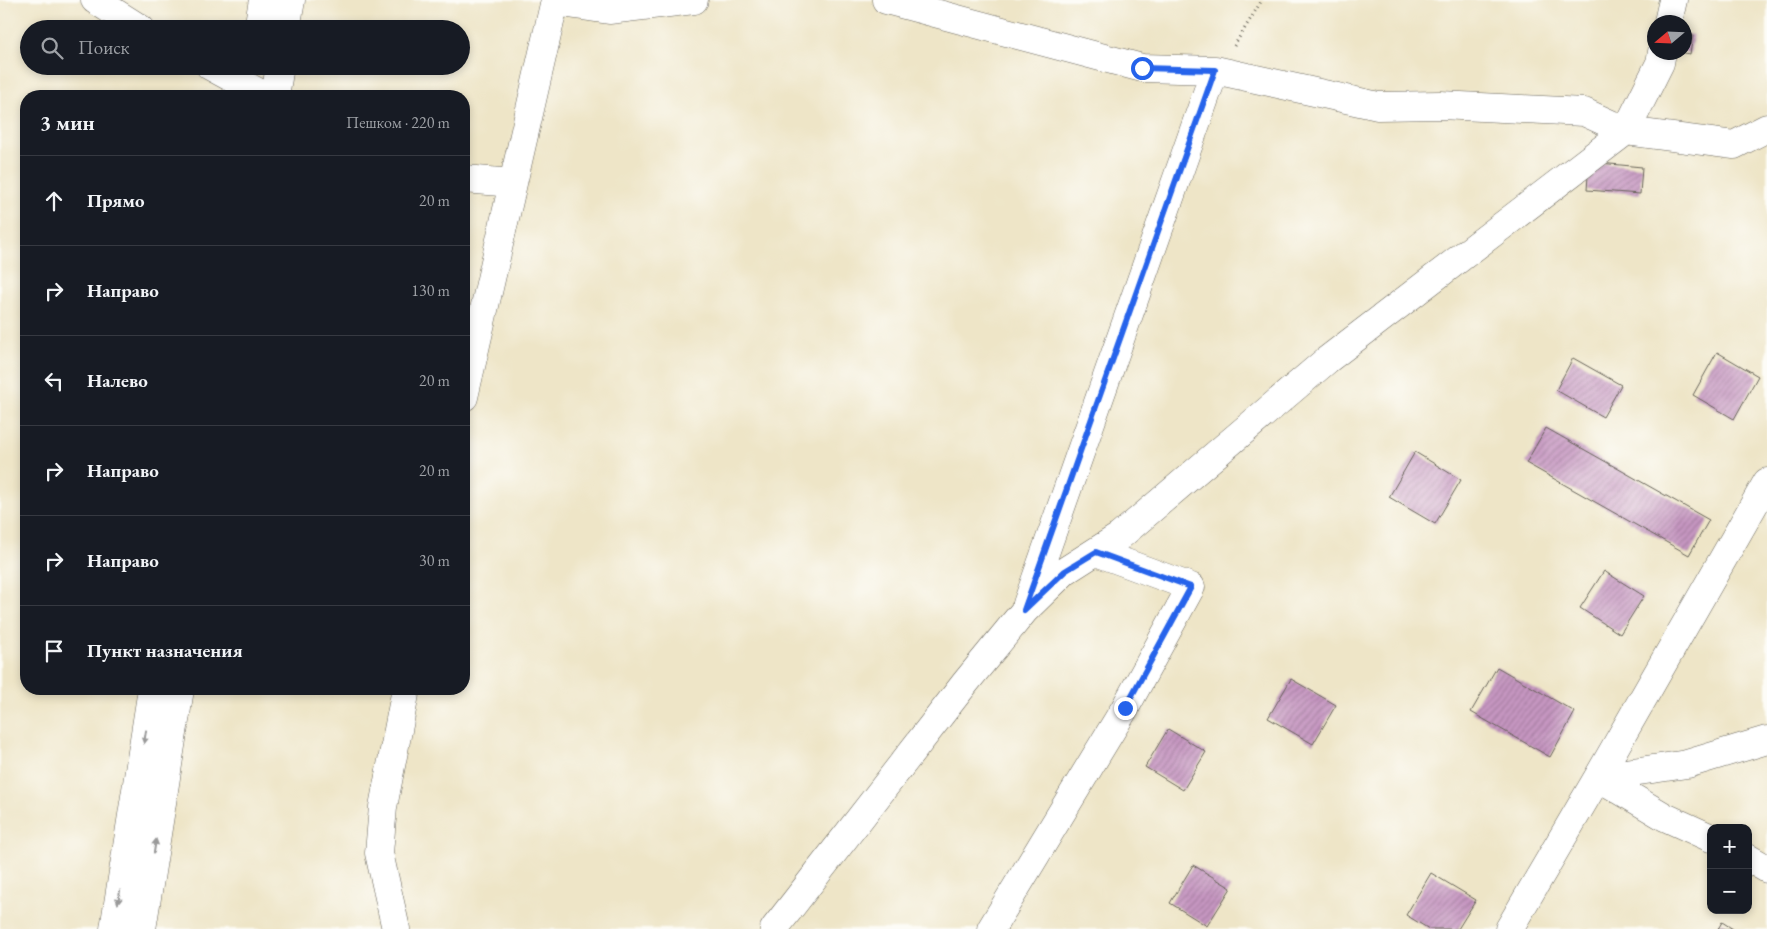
<!DOCTYPE html>
<html lang="ru">
<meta charset="utf-8">
<style>
:root{--surface:#171b24;--page:#242831;--text:#f1f3f6;--muted:#9ea1a6;--line:#363941}
body{margin:0;font-family:"EB Garamond",serif;background:var(--page);color:var(--text)}
.controls{position:absolute;right:15px;bottom:15px;display:grid;overflow:hidden;border-radius:10px;box-shadow:0 2px 8px #0003}
.controls button{width:45px;height:45px;display:grid;place-items:center;padding:0;border:0;border-bottom:1px solid var(--line);background:var(--surface);color:var(--text);font:25px sans-serif}
.compass{position:absolute;left:1647px;top:15px;width:45px;height:45px;border-radius:50%;background:var(--surface);box-shadow:0 2px 8px #0003;rotate:251deg}
.stop{position:absolute;width:15px;height:15px;margin:-11px;border:4px solid #2563eb;border-radius:50%;background:#fff}
.stop.end{background:#2563eb;border-color:#fff;box-shadow:0 1px 5px #0008}
.list{margin:0;padding:0;list-style:none}
h2{display:flex;justify-content:space-between;align-items:center;height:65px;margin:0;padding:0 20px;font-size:21px}
h2 small{font-size:16px;font-weight:400;color:var(--muted)}
.list li{display:grid;grid-template-columns:32px 1fr auto;gap:15px;align-items:center;box-sizing:border-box;height:90px;padding:0 20px;border-top:1px solid var(--line)}
.list b{display:block;font-size:19px;white-space:nowrap}
.list em{font-size:16px;font-style:normal;color:var(--muted)}
.icon{flex:none;width:28px;height:28px;fill:none;stroke:currentColor;stroke-width:2;stroke-linecap:round;stroke-linejoin:round}
.map{position:relative;flex:none;width:1767px;height:929px;overflow:hidden}
.search{position:absolute;background:var(--surface);box-shadow:0 2px 8px #0003;left:20px;top:20px;width:450px;height:55px;display:flex;align-items:center;gap:12px;box-sizing:border-box;padding:0 18px;border-radius:28px;color:var(--muted);font-size:19px}
.panel{position:absolute;background:var(--surface);box-shadow:0 2px 8px #0003;left:20px;top:90px;width:450px;height:605px;border-radius:20px}
.map>svg:first-child{display:block}
</style>
<div class="map">
<svg width="1767" height="929" viewBox="0 0 1767 929">
<defs>
<pattern id="building-hatch" width="6" height="6" patternUnits="userSpaceOnUse" patternTransform="scale(1.25)"><rect width="6" height="6" fill="#c696c1"/><path d="M-1 1l2-2M0 6l6-6M5 7l2-2" fill="none" stroke="#a07a9c"/></pattern>
</defs>
<rect width="100%" height="100%" fill="#fdfcf7"/>
<filter id="ink" filterUnits="userSpaceOnUse"><feTurbulence type="fractalNoise" baseFrequency=".02" numOctaves="2"/><feDisplacementMap in="SourceGraphic" scale="10" xChannelSelector="R" yChannelSelector="G"/><feConvolveMatrix kernelMatrix="1 2 1 2 8 2 1 2 1" color-interpolation-filters="sRGB"/></filter>
<filter id="wash" filterUnits="userSpaceOnUse"><feTurbulence type="fractalNoise" baseFrequency=".0096" numOctaves="4" result="noise"/><feDisplacementMap in="SourceGraphic" scale="20" xChannelSelector="R" yChannelSelector="G"/><feGaussianBlur stdDeviation="1.12" result="paint"/><feColorMatrix in="noise" values="0 0 0 0 0 0 0 0 0 0 0 0 0 0 0 0 0 1.4 0 .05"/><feComposite in="paint" operator="in"/></filter>
<g filter="url(#wash)">
<rect width="100%" height="100%" fill="#eee5c7"/>
<g id="blocks">
<path fill="url(#building-hatch)" d="M1684 34 1693 35 1690 54 1684 53Z
M1589 162 1642 167 1640 194 1587 190Z
M1717 352 1758 376 1734 419 1693 395Z
M1573 358 1621 385 1603 417 1556 390Z
M1546 428 1709 520 1689 555 1526 463Z
M1415 452 1461 480 1435 524 1389 497Z
M1604 571 1644 596 1620 634 1580 608Z
M1497 667 1575 712 1550 757 1471 712Z
M1291 679 1336 705 1313 744 1268 718Z
M1168 729 1206 752 1183 790 1145 767Z
M1193 865 1231 888 1207 926 1170 903Z
M1431 873 1476 900 1458 929H1429L1406 915Z
M1722 922 1733 929H1718Z"/>
</g>
</g>
<g filter="url(#ink)">
<use href="#blocks" fill-opacity="0" stroke="#666258" stroke-width="1"/>
<g fill="none" stroke-linecap="round" stroke-linejoin="round">
<defs>
<path id="minor" d="M95 0 141 29
M886 0 1142 68 1215 70 1378 106 1440 105 1584 112 1626 131 1660 63 1662 52
M555 2 609 10 694 0
M1668 22 1673 0
M258 29 263 0
M286 29 291 0
M210 66 265 96
M275 96 280 66
M464 179 513 183
M464 397 555 0
M1027 604 1215 70
M1598 777 1687 764 1767 740
M1598 777 1665 817 1711 838
M1748 858 1767 869
M114 929 152 689
M142 929 180 689
M396 929 379 853 383 807 406 689
M774 929 966 682 1025 610 1065 571 1120 536 1327 360 1626 131 1734 145 1767 128
M991 929 1125 708 1191 587 1096 552
M1509 929 1598 777 1767 482"/>
</defs>
<use href="#minor" stroke="#666258" stroke-width="29"/>
<path stroke="#666258" stroke-width="3" stroke-dasharray="1 4" stroke-linecap="butt" d="M1234 46 1262 0"/>
<use href="#minor" stroke="#fff" stroke-width="28"/>
</g>
<defs><path id="oneway-solid" d="M-6-.8H1V-3.2L6.5 0L1 3.2V.8H-6Z" transform="scale(1.25)"/></defs>
<g fill="#999">
<use href="#oneway-solid" transform="translate(145 737) rotate(99)"/>
<use href="#oneway-solid" transform="translate(155 846) rotate(-81)"/>
<use href="#oneway-solid" transform="translate(119 897) rotate(99)"/>
</g>
</g>
<g fill="none" stroke-linecap="round" stroke-linejoin="round" filter="url(#ink)">
<path stroke="#2563eb" stroke-width="6" d="M1125 708 1191 587 1096 552 1065 571 1024 610 1215 70 1142 68"/>
</g>
</svg>
<div class="controls">
<button>+</button>
<button>−</button>
</div>
<svg class="compass" viewBox="-18 -18 36 36"><path d="M0-13l5 13h-10z" fill="#e53935"/><path d="M0 13l5-13h-10z" fill="#9ea1a6"/></svg>
<div class="stop" style="left:1142px;top:68px"></div>
<div class="stop end" style="left:1125px;top:708px"></div>
<div class="search"><svg class="icon" aria-label="search" viewBox="0 0 24 24"><circle cx="10" cy="10" r="6"/><path d="M15 15l6 6"/></svg>Поиск</div>
<section class="panel">
<h2>3 мин<small>Пешком · 220 m</small></h2>
<ul class="list">
<li><svg class="icon" aria-label="ahead" viewBox="0 0 24 24"><path d="M12 20V5M6 11l6-6 6 6"/></svg><div><b>Прямо</b></div><em>20 m</em></li>
<li><svg class="icon" aria-label="right" viewBox="0 0 24 24"><path d="M7 20v-9h11M14 6l5 5-5 5"/></svg><div><b>Направо</b></div><em>130 m</em></li>
<li><svg class="icon" aria-label="left" viewBox="0 0 24 24"><path d="M17 20v-9H6M10 6l-5 5 5 5"/></svg><div><b>Налево</b></div><em>20 m</em></li>
<li><svg class="icon" aria-label="right" viewBox="0 0 24 24"><path d="M7 20v-9h11M14 6l5 5-5 5"/></svg><div><b>Направо</b></div><em>20 m</em></li>
<li><svg class="icon" aria-label="right" viewBox="0 0 24 24"><path d="M7 20v-9h11M14 6l5 5-5 5"/></svg><div><b>Направо</b></div><em>30 m</em></li>
<li><svg class="icon" aria-label="arrive" viewBox="0 0 24 24"><path d="M6 21V4h12l-3 4 3 4H6"/></svg><div><b>Пункт назначения</b></div></li>
</ul>
</section>
</div>
